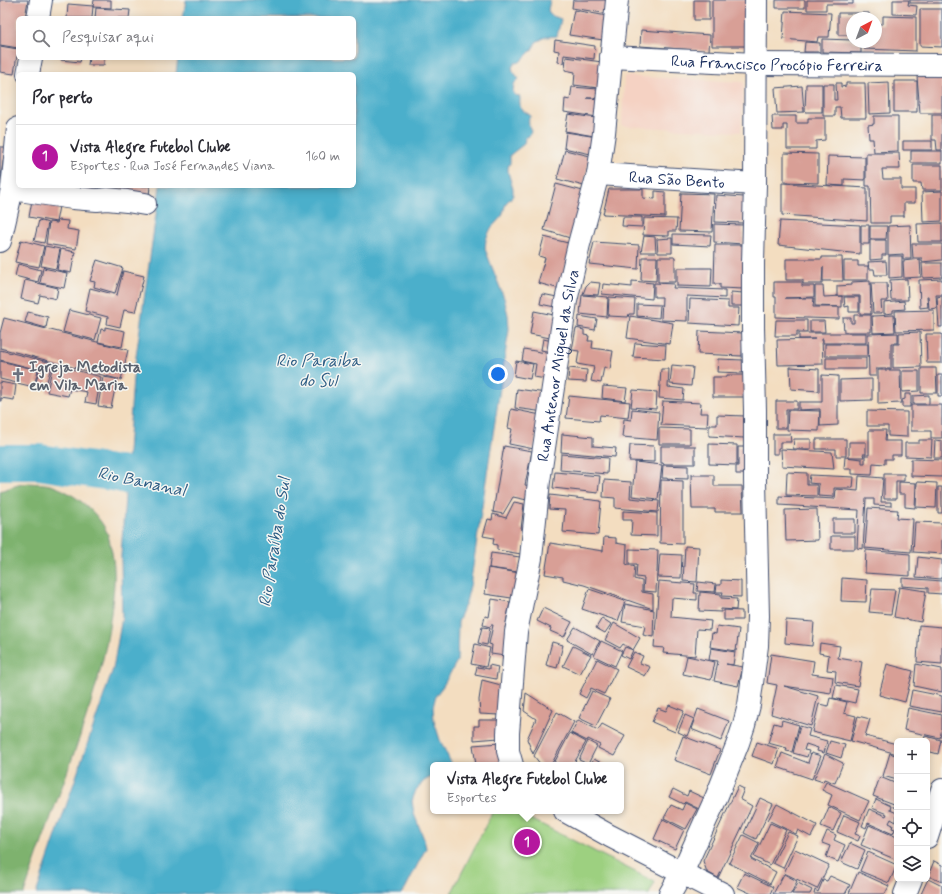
<!DOCTYPE html>
<html lang="pt">
<meta charset="utf-8">
<style>
:root{--surface:#fff;--page:#f2f2f3;--text:#2b2b33;--muted:#7c7c81;--line:#e1e1e2;--accent:#b5179e}
body{margin:0;font-family:Mynerve,sans-serif;background:var(--page);color:var(--text)}
.controls{position:absolute;right:12px;bottom:12px;display:grid;overflow:hidden;border-radius:6px;box-shadow:0 2px 10px #0003}
.controls button{width:36px;height:36px;display:grid;place-items:center;padding:0;border:0;border-bottom:1px solid var(--line);background:var(--surface);color:var(--text);font:20px sans-serif}
.compass{position:absolute;left:846px;top:12px;width:36px;height:36px;border-radius:50%;background:var(--surface);box-shadow:0 2px 10px #0003;rotate:41deg}
.you{position:absolute;left:498px;top:374px;width:14px;height:14px;margin:-10px;border:3px solid #fff;border-radius:50%;background:#1a73e8;box-shadow:0 0 0 6px #1a73e833}
.badge{display:grid;place-items:center;width:26px;height:26px;border-radius:50%;background:var(--accent);color:#fff;font-size:13px;font-weight:700}
.pin{position:absolute;translate:-50% -50%;border:2px solid #fff;box-shadow:0 1px 4px #0006}
.popup{position:absolute;left:430px;top:762px;width:194px;height:52px;box-sizing:border-box;display:grid;place-content:center;border-radius:6px;background:var(--surface);filter:drop-shadow(0 1px 3px #0005);font-size:13px;white-space:nowrap;color:var(--muted)}
.popup b{font-size:15px;color:var(--text)}
.popup::after{content:'';position:absolute;left:50%;top:100%;margin-left:-8px;border:8px solid transparent;border-top-color:var(--surface)}
.list{margin:0;padding:0;list-style:none}
h2{display:flex;justify-content:space-between;align-items:center;height:52px;margin:0;padding:0 16px;font-size:17px}
h2 small{font-size:13px;font-weight:400;color:var(--muted)}
.list li{display:grid;grid-template-columns:26px 1fr auto;gap:12px;align-items:center;box-sizing:border-box;height:64px;padding:0 16px;border-top:1px solid var(--line)}
.list b{display:block;font-size:15px;white-space:nowrap}
.list p{margin:0;font-size:13px;white-space:nowrap;color:var(--muted)}
.list em{font-size:13px;font-style:normal;color:var(--muted)}
.icon{flex:none;width:22px;height:22px;fill:none;stroke:currentColor;stroke-width:2;stroke-linecap:round;stroke-linejoin:round}
.map{position:relative;flex:none;width:942px;height:894px;overflow:hidden}
.search{position:absolute;background:var(--surface);box-shadow:0 2px 10px #0003;left:16px;top:16px;width:340px;height:44px;display:flex;align-items:center;gap:10px;box-sizing:border-box;padding:0 14px;border-radius:6px;color:var(--muted);font-size:15px}
.panel{position:absolute;background:var(--surface);box-shadow:0 2px 10px #0003;left:16px;top:72px;width:340px;height:116px;border-radius:6px}
.map>svg:first-child{display:block}
</style>
<div class="map">
<svg width="942" height="894" viewBox="0 0 942 894">
<rect width="100%" height="100%" fill="#f6f6f2"/>
<filter id="ink" filterUnits="userSpaceOnUse"><feTurbulence type="fractalNoise" baseFrequency=".025" numOctaves="2"/><feDisplacementMap in="SourceGraphic" scale="8" xChannelSelector="R" yChannelSelector="G"/><feConvolveMatrix kernelMatrix="1 2 1 2 8 2 1 2 1" color-interpolation-filters="sRGB"/></filter>
<filter id="wash" filterUnits="userSpaceOnUse"><feTurbulence type="fractalNoise" baseFrequency=".012" numOctaves="4" result="noise"/><feDisplacementMap in="SourceGraphic" scale="16" xChannelSelector="R" yChannelSelector="G"/><feGaussianBlur stdDeviation="0.9" result="paint"/><feColorMatrix in="noise" values="0 0 0 0 0 0 0 0 0 0 0 0 0 0 0 0 0 1.4 0 .05"/><feComposite in="paint" operator="in"/></filter>
<g filter="url(#wash)">
<rect width="100%" height="100%" fill="#f3ddc0"/>
<path fill="#f5d2c3" d="M624 76 744 82 741 132 622 126Z"/>
<path fill="#9dd080" stroke="#5c806f" d="M493 811H515L655 882 649 894H451Z"/>
<path fill="#7eb26e" stroke="#4c7066" d="M29 483C36 484 43 483 50 485 72 491 100 513 108 535 110 543 112 551 113 559 116 577 113 596 111 613 106 657 93 698 79 739 61 791 41 842 24 894H0V491L18 485Z"/>
<path fill="#4cafcb" stroke="#346f94" d="M186 0H550L548 10 550 15 561 19 557 36 546 37 536 42 532 50 520 62 515 63 512 67 513 71 519 79 514 84 513 91 515 95 519 96 520 98C519 111 522 109 531 116L529 117C528 123 529 127 531 131L529 136 525 138 524 144 510 155V163L508 167V172L513 189V195L510 199 506 203 502 216 491 228 486 239 485 249 504 298 508 315 509 329 470 586 466 602 458 622 457 661 443 686 436 695 433 707 434 721 440 740 452 765H433V776L424 781 416 790 412 801 414 814 424 839 426 848 405 889 401 894H36L113 669 122 617 121 556 133 378 160 186H354V74H176L178 58H354V18H183Z"/>
<g fill="none" stroke-linecap="round" stroke-linejoin="round">
<path stroke="#4cafcb" stroke-width="36" d="M0 462H39L119 474 174 488"/>
</g>
<g id="blocks">
<path fill="#d89f96" d="M0 0H28L25 18H18V48L0 45Z
M94 0H111V8L93 7Z
M573 0H612L609 14 572 8Z
M694 0H709V20H694Z
M712 0H748L749 46H712Z
M776 0H805V8H776Z
M807 0H853V4H826V10H807Z
M893 0H909L908 5 917 6 916 15 893 14Z
M910 0H942V3H910Z
M68 4 93 6 92 18H67Z
M96 8 130 10 129 18H95Z
M920 9H942V47L920 46Z
M574 10 607 16 603 40 569 35Z
M785 11 831 13 829 37H818L817 42 783 39Z
M838 13H869V18H852V35H838Z
M883 16 916 17V51L864 49 865 42H876V24H883Z
M641 30 710 35 709 51 640 46Z
M822 39 852 40V42H861V53L822 52Z
M555 40 595 46 594 59 564 55 563 63 558 62 559 51 554 50Z
M805 42 820 43V52H804Z
M0 46 18 49 14 74 0 72Z
M566 57 602 62 599 88 574 85 575 72 565 70Z
M61 58H81L80 62 61 60Z
M89 58H104V65H88Z
M917 76H942V113H920Z
M894 81H917V112H894Z
M889 82 890 113 869 114 868 83Z
M836 83H841V87L846 86V83H865L866 118H841L840 107H835V116H823V84H834V100H837Z
M806 84H822V112H805Z
M802 86 804 112 777 113 775 88Z
M572 87 598 89V98H587L599 99 597 117 564 112 565 99 570 100Z
M568 114 596 118 594 136 565 131Z
M932 115H942V150H937L936 140H932Z
M772 116H796V123H808V118H825V140L816 141V149H787V125H783V130H773Z
M874 116H898V151L874 152 873 139H869L868 125 874 124Z
M566 132 597 137 595 155 564 148Z
M903 141H932V150H903Z
M0 147H5L1 177H0Z
M565 150 590 156 584 186 557 179Z
M911 151H942V163H911Z
M784 153 818 154V183L784 182Z
M866 153H899L900 169H882L883 179H901V189H915V203H904V216H890V223H871L870 186H866Z
M828 156 865 157V180L844 179V186L827 185Z
M913 165H942V190H922L921 183H913Z
M782 183 867 188V221L782 215Z
M556 184 583 191 570 238 544 230Z
M34 186H102L101 188 94 186 93 194Z
M123 186H150L149 196 122 191Z
M609 189H643V198L655 199V191L665 192V217L603 214Z
M942 191V221L923 222 922 192Z
M681 193 714 194 712 232 679 231Z
M33 195 60 201 56 222 29 217Z
M716 195 744 197 743 223 715 222Z
M623 217H642V227L622 226Z
M644 218 677 219 676 231H669V236L643 235Z
M39 220 48 223 44 243 34 241Z
M58 220 68 221 67 229 79 231 76 249 46 244 49 222 57 223Z
M780 221 860 225V254L778 245Z
M942 223V242H918L917 224Z
M714 224 743 225V244L714 242Z
M861 225H869V244H861Z
M910 225 911 259H903V254L888 255V226Z
M870 226H887L886 239H870Z
M673 234 711 235 710 246 673 244Z
M644 236 655 237 656 252H641Z
M544 237 572 244 560 289 538 283 545 258 539 256Z
M672 238V253H658L657 239Z
M21 240 44 246 39 267 15 262Z
M870 240H886V255H882V259L870 260Z
M594 242 639 245 638 269 589 264Z
M912 244H942V260L922 262V258H913Z
M715 245H744V289L720 288V284H714Z
M45 246 60 249 56 269 41 266Z
M61 249 75 252 71 273 57 270Z
M889 256H902V277L889 278Z
M642 257H657L656 281 641 280Z
M658 257H675V282H658Z
M822 257H842L843 281H823V267L822 284H803V280H786V259H822Z
M920 259 921 277 904 278 903 261Z
M97 260 123 268 115 293 94 287 95 282 90 281Z
M844 261H858V266H868V280H844Z
M886 261 887 275H875L874 269H869L868 262Z
M922 263H942V277L923 278Z
M18 264 41 270 38 282 15 276Z
M43 268 67 273 64 288 40 283Z
M677 268H712L711 287 677 286Z
M123 271 144 276 135 312 124 310 120 327 107 324 108 317 85 311 90 288 117 295Z
M907 279 908 300H891L890 280Z
M942 279V295H936L937 308 929 309 928 296H927L928 307 920 308 919 280Z
M25 280 58 288 56 299 40 295 38 303 21 299Z
M632 281 653 283 652 299 602 294 603 284 632 287Z
M870 281 871 314H860V296H837V286L852 285V282Z
M590 282 600 283 598 295 583 294 586 286Z
M774 282H802V286H814V297L785 298H814L813 307H839V319L776 317V297H774Z
M654 283 674 284 673 288 725 290V298L687 296V321L661 320 662 297H654Z
M871 283H887L888 301H881L882 313H873Z
M815 286H823L824 297 842 296V307L815 306Z
M731 292 743 293V306H731Z
M542 294 557 297 555 307 540 304Z
M582 295 608 297 607 317 580 314Z
M942 296V327H939L937 297Z
M609 297 635 299 634 314H629L628 317 608 316Z
M844 297H859V312H849V306L845 307Z
M690 299 728 301V308H739L738 326 689 323Z
M904 301 905 309 893 310V313L884 314V303Z
M637 304 660 305 659 318 637 316Z
M69 310 101 318 95 340 63 332Z
M934 310V330L896 331 895 311Z
M534 311 559 316 555 339 530 334Z
M28 312 48 317 46 328 25 322Z
M854 315H871V332H844L843 318H851V323H854Z
M894 315 895 332 873 333 872 316Z
M579 316 597 319 595 330 578 327Z
M630 316 673 323 670 344 627 338Z
M4 318 128 350 121 380 0 348V333Z
M776 320H807V332L797 331V336H775Z
M810 321H824L825 332H810Z
M105 327 125 331 122 347 98 342 101 329 105 330Z
M576 328 584 330V335L589 336 588 341H593L592 348 613 351 610 369 604 367 601 383 591 381 594 367 577 364 579 351 572 350Z
M699 331 743 333 742 356 698 354Z
M920 332 921 367 893 368V344H899V333Z
M799 333H866V343H823V339H822L823 364 778 365 777 340 815 339H799Z
M898 333V343H891V369H876V376H869L868 334Z
M926 334H942V363H927Z
M543 339 553 341 551 352 541 350Z
M635 343 666 345 665 359 633 357Z
M825 344H868V356H825Z
M524 349 551 354 546 379 534 377 536 364 522 361Z
M0 350 52 363 46 385 36 382 39 370 0 360Z
M826 358H866V369H826Z
M718 359 743 360V373L717 372Z
M0 361 38 370 34 387 0 379Z
M516 361 533 364 530 379 514 376Z
M53 364 101 377 96 404 85 402 87 392 70 389 68 396 47 392Z
M672 365 693 367 691 386 670 384Z
M790 367 819 369V391L791 389Z
M569 368 587 370 586 382 568 381Z
M921 368H936L937 393H921Z
M661 369H669L668 387 684 389 683 400 659 398Z
M878 370H900L901 403 878 404Z
M902 371H919V391L902 392Z
M727 375H746V397H713V377H727Z
M822 375 838 376V425L820 426V409L799 410V402H822Z
M938 375H942V396H938Z
M103 377 117 379 111 408 98 406Z
M872 379V400L840 401V380Z
M0 382 16 385 14 400 1 398V401H0Z
M603 386 627 388 625 401 602 398Z
M517 389 546 393 544 412 515 408Z
M633 390 657 392 656 409 631 407Z
M905 394H911V404H910V407H902V400L905 399Z
M929 395V404H913V396Z
M569 396 630 402 628 418 600 415 599 421 566 418Z
M663 401 701 403 700 413H708L707 427 661 425Z
M776 401H797V409H786V428H776Z
M911 405H942V438H931V431H911Z
M511 409 541 415 534 449 509 444 512 429 508 428Z
M632 409 659 412 657 440 622 437 624 419 631 420Z
M788 410 820 411 819 431 787 430Z
M867 411 907 412V437L888 436V426H867Z
M717 415 745 416 744 438 709 436V425H717Z
M659 428 690 429V444H659Z
M869 430H886L885 441H901V455H892V459H885V464L873 463 872 475 852 474V469H844L845 457 862 459V463H865V455H869Z
M562 434 593 437V446L616 448 615 457 561 452Z
M773 434H790L791 442H780V448H778V454H773Z
M794 439H811V449H793Z
M816 439H846V456H836V449H816Z
M919 440H932L931 457 905 456V443H919Z
M935 440 942 441V458H934Z
M849 442H866V454H863L864 457H849Z
M709 444 737 445V465L709 464Z
M630 445 654 446V462L629 461Z
M504 446 532 451 525 485 530 486 527 500 513 497 503 514 493 512Z
M661 446H695V464H663V463H661Z
M738 447H748V474H736V466H738Z
M781 449 832 452 834 469 782 466Z
M561 454 608 458 607 474 560 470Z
M911 459 942 460V477L911 476Z
M635 462 662 465 658 499 632 496Z
M663 465 688 466V479L662 478Z
M555 472 600 476 598 493 553 488Z
M787 472 807 473V485H817V496L786 495Z
M884 474H904V481H896V499H884Z
M691 475H714V486H742L743 512H715V509H692Z
M810 475 854 477 853 488H834V497L818 496 819 484 809 483Z
M859 476 883 478 881 502H891V506L874 505V499H866L863 549 857 548 859 510 779 505V496L835 499 836 489 858 491Z
M604 480 631 482 630 498 659 501 658 512 615 508V498L603 497Z
M661 480 683 481V544L660 543Z
M899 482 916 483 915 508 905 507V494H899Z
M917 482 937 483 936 508 916 507Z
M938 487H942V513H938Z
M550 495 601 501 598 535 563 532 565 510 549 509Z
M514 502 524 504 521 529 525 530 521 554 497 550V545L493 544 494 538 483 536 488 519 492 520 493 514 506 518Z
M868 508 898 510 897 518 913 519 911 552 865 548Z
M817 509 818 540 786 541 785 510Z
M623 511 657 513V536L631 535 632 520H623Z
M833 519H855V533H833Z
M915 522 942 523V554L913 552Z
M831 536H855V549H831Z
M604 537 616 538V543L627 545 626 564 635 567 634 579 642 581V592L653 594V609L584 585 563 580V577L545 574 550 543 603 551Z
M685 546 699 547 697 582 683 581Z
M629 549 658 550 656 592 643 591 644 578 636 577 637 564H629Z
M866 550 910 554V576L865 573Z
M491 553 520 557 518 572 489 568Z
M660 554 682 555 681 578 658 577Z
M918 557 942 560V579L916 577Z
M488 568 520 573 518 599 485 594Z
M842 578 867 580 866 602 841 601Z
M902 578 942 581V594L928 593V588L902 586Z
M721 580 741 581V597L722 596 723 592H716L717 585H721Z
M659 581 695 584 694 593H697V600L672 598 671 617 711 621 710 630 697 629 695 656 663 653 664 648 654 647Z
M698 582 716 584 715 592 697 591Z
M899 587 926 591 921 622 894 617Z
M589 589 625 601 618 621 582 609Z
M872 589 895 590 891 614 869 612Z
M700 592 721 594V598L737 599 736 610 721 609V612L699 611Z
M492 599 510 602 505 628 510 629 505 656 491 654 492 645 489 644 493 625H491L490 627 483 625 485 616 489 617Z
M625 604 654 610 653 637 643 635 645 626 622 622Z
M543 608 572 622 564 637 550 631 551 628 537 621Z
M724 610 742 611V620H724Z
M602 618 611 624 605 633 596 628Z
M786 620 814 622 812 646 785 643Z
M614 623 640 638 633 650 623 644 620 648 605 640Z
M919 625 942 627V664L917 662Z
M717 626 739 629 736 651 710 647 712 633 716 634Z
M482 627 490 628 487 645 478 643Z
M575 627 600 641 592 654 567 640Z
M601 641 622 651 615 666 594 656Z
M552 642 563 645 557 668 546 665Z
M820 643 840 646 838 658 862 662 858 686 835 682 836 671 827 670 829 655 819 653Z
M475 644 490 648 486 667 471 664Z
M573 646 591 655 580 674 563 666Z
M625 647 633 650 629 659 621 655Z
M711 648 735 652 733 665 726 664 743 667 738 686 714 681 718 661 709 660Z
M634 652 643 656 640 663 650 667 645 676 626 667Z
M771 654 814 661 812 674 833 677 831 693 784 686 818 696 811 726 771 714 777 685 767 683Z
M687 656 715 662 711 680 683 674Z
M597 659 617 669 604 694 591 688 586 698 579 694Z
M887 664 913 671 905 702 879 695Z
M916 664 942 669V692L914 686Z
M489 665 498 667 496 679 475 675 477 667 489 669Z
M482 680 501 685 499 715 480 714 479 700Z
M836 685 858 689 855 703 833 698Z
M912 690 942 696V712L909 706Z
M592 691 610 699 596 726 579 718Z
M526 693 553 710 533 754 527 739 536 719 524 711Z
M830 698 847 702 844 713 856 716 850 741 812 732 819 704 828 706Z
M669 705 684 711 675 732 652 722 658 708 666 711Z
M908 708 942 715V728L940 738 904 730Z
M698 709 729 721 721 741 691 729Z
M557 712 574 722 551 765H541L534 756Z
M685 715 694 719 687 736 678 732Z
M858 716 870 719 865 736 897 744V754L851 741Z
M479 720H498L499 738 474 740V726H479Z
M578 720 598 730 602 724 625 736 614 756 598 748 600 745 588 739 587 741 571 733Z
M782 720 799 725 792 752 786 751 787 748 768 743 774 723 781 725Z
M800 726 810 729 808 736 827 741 824 753 817 751 818 748 806 744 804 750 809 751 807 757 793 753Z
M570 733 586 742 573 765H553Z
M683 736 720 750 711 774 674 760Z
M925 736 941 740 938 754 927 751V741H924Z
M588 741 597 746 588 764 579 760Z
M830 741 845 745 841 758 826 753Z
M757 742 779 749 774 764 752 756Z
M500 743 504 765H476L473 745Z
M782 753 808 763 811 753 821 756 812 779 777 767Z
M890 753 897 756V780L883 776Z
M825 754 843 763 835 783 824 779 823 782 814 779Z
M594 759 605 765H591Z
M880 777 897 784V809L893 807 894 804 873 796Z
M826 782 869 801 860 820 828 805 832 795 822 790Z
M738 786 744 789 740 799 752 806 718 878 707 872 703 861Z
M673 789 687 796 689 791 704 798 699 809 685 802 683 804 669 797Z
M760 798 773 804 756 839 744 833Z
M876 799 891 806 890 810 897 813 896 822 891 819 889 823 893 825 892 828 895 829 893 834 868 823 866 828 862 826 869 809 886 816 887 814 872 808Z
M685 803 697 809 686 829 664 818 671 805 682 810Z
M777 804 817 825 811 837 798 830 796 834 768 820Z
M829 807 841 813 833 831 821 826Z
M844 815 860 822 855 834 860 836 858 841 837 832Z
M663 819 684 830 675 849 654 839Z
M770 823 786 830 770 865 754 857Z
M869 825 897 837V860L861 845Z
M827 831 836 835 834 840 845 845 838 862 826 857 830 846 822 843Z
M788 832 798 836 783 868 773 863Z
M743 835 759 843 751 859 776 872 770 884 729 863Z
M850 843 865 850 857 869 841 862Z
M795 849 829 865 817 889 784 873Z
M868 852 897 865 889 883 860 871Z
M934 861 942 865V882L928 876Z
M858 872 889 886 885 894H852L849 893Z
M744 873 773 887 770 894H752L737 887Z
M784 874 797 881 791 894H773Z
M830 876 850 885 845 894H814L815 890 818 892 823 880 827 881Z
M928 879 942 886V894H921Z
M798 883 812 890 810 894H792Z"/>
</g>
</g>
<g filter="url(#ink)">
<use href="#blocks" fill-opacity="0" stroke="#3b496d" stroke-width="1"/>
<g fill="none" stroke-linecap="round" stroke-linejoin="round">
<defs>
<g id="street">
<path d="M38 18 41 0"/>
<path id="s1" d="M611 57 755 64 942 65"/>
<path d="M28 74 31 58"/>
<path id="s2" d="M598 174 755 184"/>
<path d="M12 189 73 198 97 200 107 199 127 201 145 204"/>
<path d="M0 241 12 189 18 128"/>
<path id="s3" d="M512 765 508 751V733L516 632 531 558 539 481 566 301 579 244 598 174 604 133 617 0"/>
<path d="M565 811 610 836 723 894"/>
<path d="M927 837 942 790"/>
<path d="M670 894 682 873 716 798 738 743 744 725 749 705 757 646 758 616 755 481V410L753 328V263L755 184 756 0"/>
<path d="M905 894 911 879"/>
</g>
</defs>
<use href="#street" stroke="#3b496d" stroke-width="24"/>
<use href="#street" stroke="#fff" stroke-width="22"/>
</g>
</g>
<defs>
<symbol id="church-bare" viewBox="-9 -9 18 18"><path d="M-1.2-6h2.4v3.5h3.3v2.4h-3.3V6h-2.4V-.1h-3.3v-2.4h3.3Z" fill="#6b7280" stroke="#f6f6f2" stroke-width="2.5" paint-order="stroke"/></symbol>
</defs>
<g fill-rule="evenodd">
<use href="#church-bare" x="8" y="365" width="20" height="20"/>
</g>
<g text-anchor="middle" stroke-width="3" stroke-linejoin="round" paint-order="stroke">
<g font-size="16" fill="#1b2f5e" stroke="#f6f6f2">
<text dy="6" stroke="none"><textPath href="#s1" startOffset="166">Rua Francisco Procópio Ferreira</textPath></text>
<text dy="6" stroke="none"><textPath href="#s2" startOffset="79">Rua São Bento</textPath></text>
<text dy="6" stroke="none"><textPath href="#s3" startOffset="404">Rua Antenor Miguel da Silva</textPath></text>
</g>
<g font-size="16" font-weight="bold" fill="#5b616d" stroke="#f6f6f2" text-anchor="start">
<text x="29" y="372">Igreja Metodista<tspan x="29" dy="18">em Vila Maria</tspan></text>
</g>
<g font-size="17" font-style="italic" fill="#2c5c84" stroke="#f6f6f2">
<text x="318" y="366">Rio Paraiba<tspan x="318" dy="20">do Sul</tspan></text>
<text transform="translate(142 481) rotate(12)" y="6">Rio Bananal</text>
<text transform="translate(274 542) rotate(-81)" y="6">Rio Paraíba do Sul</text>
</g>
</g>
</svg>
<div class="controls">
<button>+</button>
<button>−</button>
<button><svg class="icon" aria-label="locate" viewBox="0 0 24 24"><circle cx="12" cy="12" r="6"/><path d="M12 2v4M12 18v4M2 12h4M18 12h4"/></svg></button>
<button><svg class="icon" aria-label="layers" viewBox="0 0 24 24"><path d="M12 4l9 5-9 5-9-5zM3 14l9 5 9-5"/></svg></button>
</div>
<svg class="compass" viewBox="-18 -18 36 36"><path d="M0-13l5 13h-10z" fill="#e53935"/><path d="M0 13l5-13h-10z" fill="#7c7c81"/></svg>
<div class="you"></div>
<div class="pin badge" style="left:527px;top:842px">1</div>
<div class="popup"><b>Vista Alegre Futebol Clube</b>Esportes</div>
<div class="search"><svg class="icon" aria-label="search" viewBox="0 0 24 24"><circle cx="10" cy="10" r="6"/><path d="M15 15l6 6"/></svg>Pesquisar aqui</div>
<section class="panel">
<h2>Por perto<small></small></h2>
<ul class="list">
<li><span class="badge">1</span><div><b>Vista Alegre Futebol Clube</b><p>Esportes · Rua José Fernandes Viana</p></div><em>160 m</em></li>
</ul>
</section>
</div>
